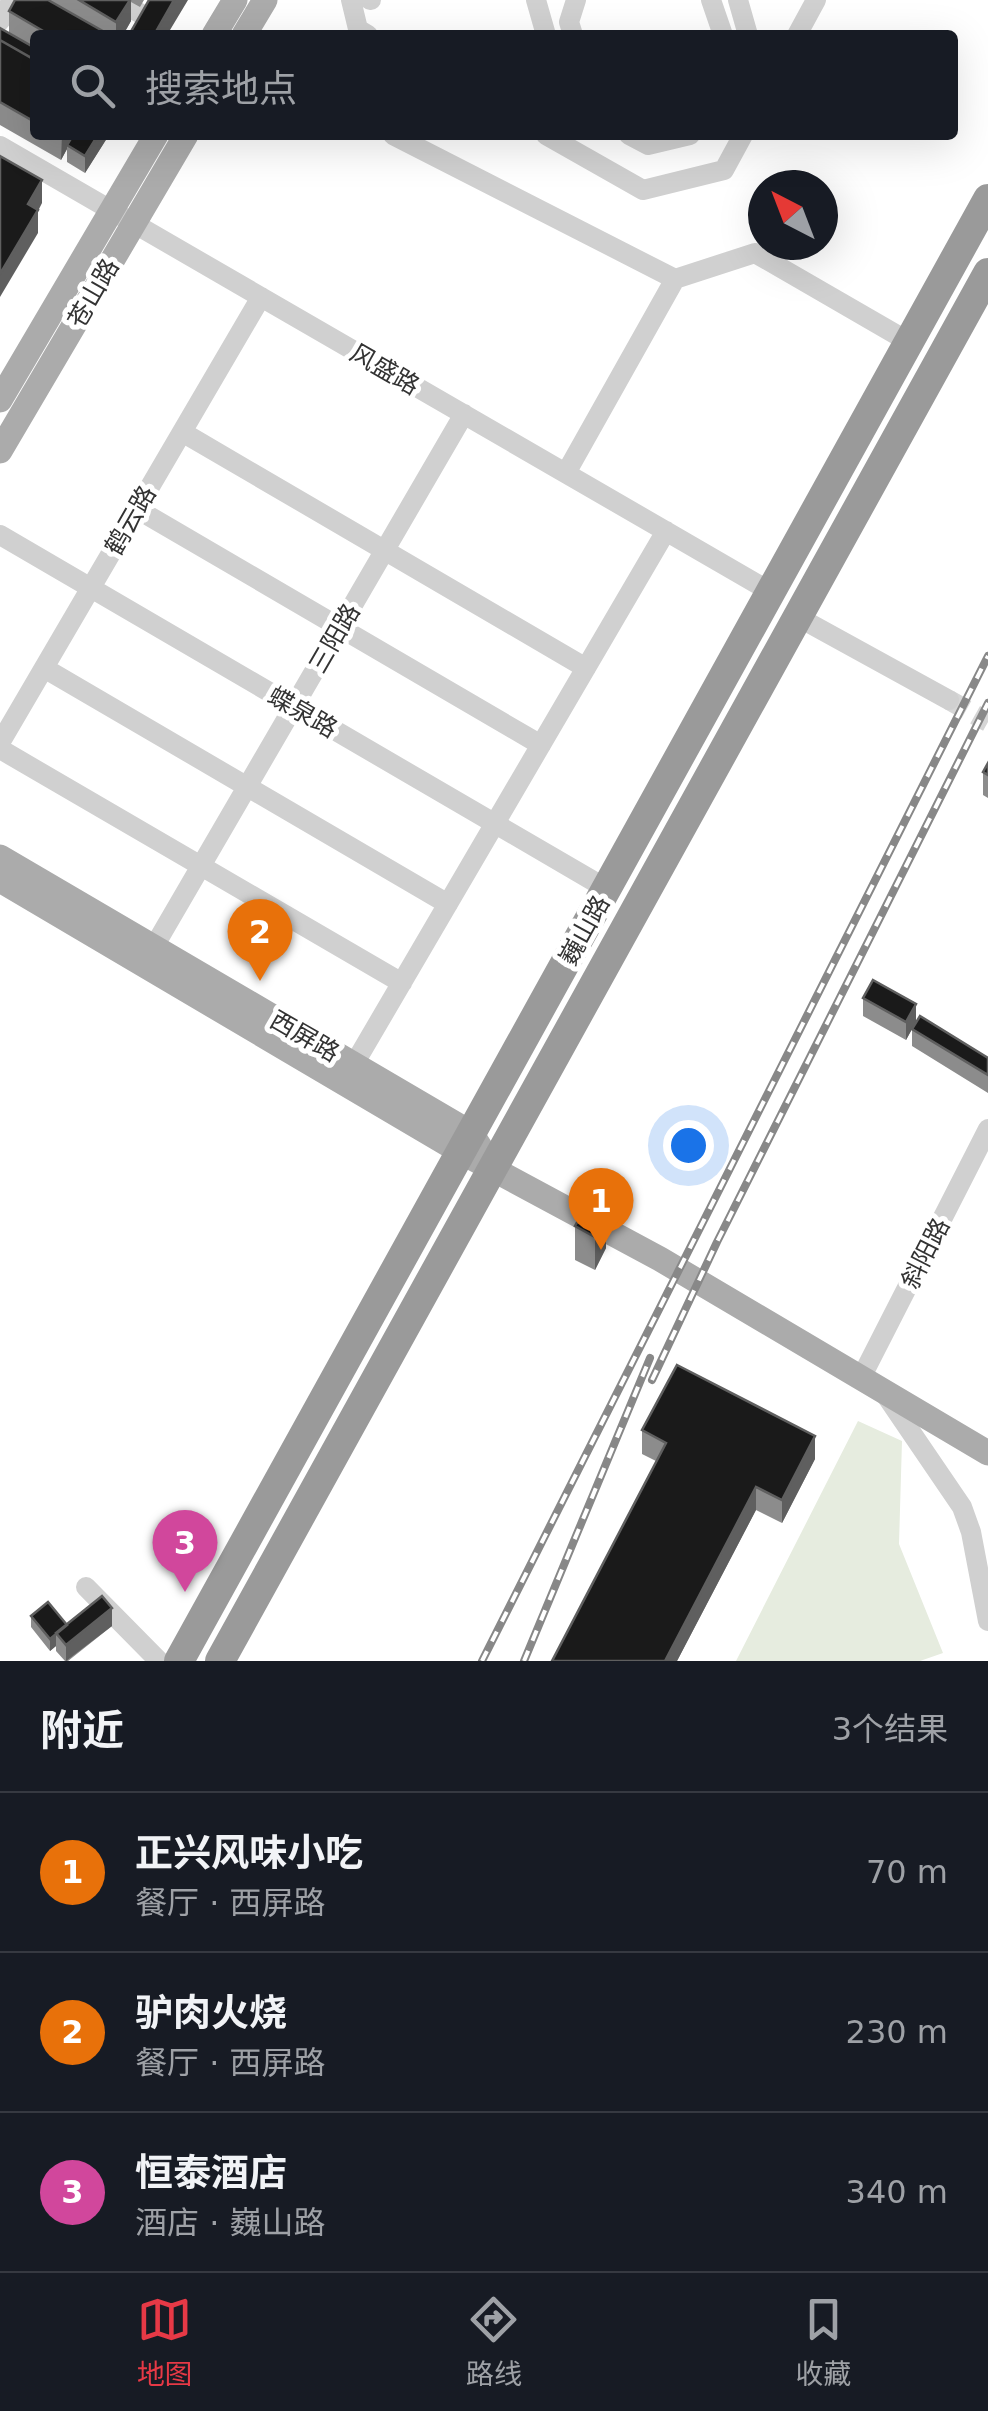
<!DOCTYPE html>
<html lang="zh">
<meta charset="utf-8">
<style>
:root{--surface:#171b24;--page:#20242c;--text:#f1f3f6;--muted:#9ea1a6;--line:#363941;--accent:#e63946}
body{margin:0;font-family:"DejaVu Sans","Noto Sans SC",sans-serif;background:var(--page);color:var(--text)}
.compass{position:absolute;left:748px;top:170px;width:90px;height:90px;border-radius:50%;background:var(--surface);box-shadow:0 10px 40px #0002;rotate:318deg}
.you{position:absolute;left:688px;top:1145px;width:35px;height:35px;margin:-25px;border:8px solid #fff;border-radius:50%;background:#1a73e8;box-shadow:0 0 0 15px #1a73e833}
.badge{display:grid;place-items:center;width:65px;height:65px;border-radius:50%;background:var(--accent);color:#fff;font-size:32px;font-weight:700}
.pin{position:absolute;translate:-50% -82px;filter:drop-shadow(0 2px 5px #0008)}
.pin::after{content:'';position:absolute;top:52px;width:35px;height:30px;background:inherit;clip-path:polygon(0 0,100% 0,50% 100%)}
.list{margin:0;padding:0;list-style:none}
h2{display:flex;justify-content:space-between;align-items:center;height:130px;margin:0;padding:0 40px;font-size:42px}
h2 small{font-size:32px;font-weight:400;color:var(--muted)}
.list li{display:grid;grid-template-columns:65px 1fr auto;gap:30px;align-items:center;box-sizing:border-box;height:160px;padding:0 40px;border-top:2px solid var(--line)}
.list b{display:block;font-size:38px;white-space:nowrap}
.list p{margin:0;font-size:32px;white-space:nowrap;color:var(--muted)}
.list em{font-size:32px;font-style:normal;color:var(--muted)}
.icon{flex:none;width:55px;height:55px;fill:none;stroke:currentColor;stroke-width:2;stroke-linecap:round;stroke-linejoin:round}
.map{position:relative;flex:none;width:988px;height:1661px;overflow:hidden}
.search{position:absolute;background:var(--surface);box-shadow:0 10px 40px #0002;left:30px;right:30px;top:30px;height:110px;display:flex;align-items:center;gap:25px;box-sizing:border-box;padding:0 35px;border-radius:10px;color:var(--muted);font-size:38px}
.sheet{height:610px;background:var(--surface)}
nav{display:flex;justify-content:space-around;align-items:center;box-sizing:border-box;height:140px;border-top:2px solid var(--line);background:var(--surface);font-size:28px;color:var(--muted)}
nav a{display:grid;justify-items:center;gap:5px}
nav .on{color:var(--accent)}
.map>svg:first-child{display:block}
</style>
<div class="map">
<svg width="988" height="1661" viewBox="0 0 988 1661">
<rect width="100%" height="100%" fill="#fff"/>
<path fill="#e6ecdf" d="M858 1421 902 1441 899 1544 943 1653 920 1661H736Z"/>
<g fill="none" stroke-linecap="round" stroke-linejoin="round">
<path stroke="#d6d6d6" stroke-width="20" stroke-dasharray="20 10" stroke-linecap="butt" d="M949 700 988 722"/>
<path stroke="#d0d0d0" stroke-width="20" d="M117 0 143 15
M351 0 358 29 368 35
M370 0H371
M536 0 546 35
M711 0 723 35
M738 0 748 35
M0 21 12 0
M573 35 569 22 576 0
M797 35 816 0
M393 135 675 279 566 473
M546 135 643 190 724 170 743 135
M629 135 648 145 690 135
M0 146 771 592
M675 279 755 253 909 342
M182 432 586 668
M137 509 541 745
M0 535 607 889
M798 617 949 700
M44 668 448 904
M0 743 261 297
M0 749 402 983
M148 957 464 414
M346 1078 666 531
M861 1378 988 1129
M883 1391 962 1507 971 1532 988 1621
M86 1587 159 1661"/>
<path stroke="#ababab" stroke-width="25" d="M214 35 235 0
M244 35 265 0
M0 400 156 135
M0 451 186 135
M0 857 471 1133 480 1147
M0 880 461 1152 660 1259 988 1453"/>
<path stroke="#9a9a9a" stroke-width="30" d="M179 1661 988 199
M220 1661 988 273"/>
<defs>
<path id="rail" d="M652 1380 717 1242 988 703
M482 1661 988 656
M524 1661 650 1358"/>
</defs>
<use href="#rail" stroke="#888" stroke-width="8"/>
<use href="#rail" stroke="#fff" stroke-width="4" stroke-dasharray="11" stroke-linecap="butt"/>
</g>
<path fill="#8c8c8c" d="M15 0H144L140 7 131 2V21L123 35H35V135H109L85 173 67 162V149L61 160 0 125V28L9 33V11Z
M988 763V798L983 795V772Z
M863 998 916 1022 988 1058V1093L912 1046V1029L906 1040 863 1016Z
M587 1205 606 1248 595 1270 575 1260V1226Z
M642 1430 815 1459 782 1523 756 1510 677 1661H552L656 1461 642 1454Z
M31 1616 67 1625 112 1626 68 1661H65L56 1651V1646L50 1651 31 1627Z"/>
<path fill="#5f5f5f" d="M130 0H131V21L123 35H116V22Z
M174 0H188L167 35H154Z
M62 135H75L67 145V149L61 160Z
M98 135H109L85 173V156Z
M42 180V203L38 211V233L0 297V274L28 204Z
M916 1004V1022L906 1040V1022Z
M606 1215V1248L595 1270V1237Z
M815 1436V1459L782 1523V1500Z
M756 1487V1510L677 1661H665Z
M112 1608V1626L66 1661V1645Z
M56 1635V1646L50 1651V1639Z"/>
<path fill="#1a1a1a" stroke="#5f5f5f" stroke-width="2.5" d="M15 0H48L108 34 50 35 9 11Z
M79 0H130L116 22Z
M149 0H174L154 35H129Z
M0 28 35 48V60L0 40Z
M0 40 35 60V122L0 102Z
M73 135H98L85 156 67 145Z
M0 156 42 180 28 204 38 210 0 274Z
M988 763V775L983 772Z
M873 980 916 1004 906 1022 863 998Z
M920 1016 988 1058V1075L912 1029Z
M587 1205 606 1215 595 1237 575 1226Z
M677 1365 815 1436 782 1500 756 1487 665 1661H552L666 1443 642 1430Z
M102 1596 112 1608 66 1645 56 1633Z
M48 1602 67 1625 50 1639 31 1616Z"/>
<g text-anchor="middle" stroke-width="10" stroke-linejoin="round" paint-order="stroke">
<g font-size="25" fill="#333" stroke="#fff">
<text transform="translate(93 293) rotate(-60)" y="9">苍山路</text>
<text transform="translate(385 369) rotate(30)" y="9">风盛路</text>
<text transform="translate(130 520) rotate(-60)" y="9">鹤云路</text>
<text transform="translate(334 638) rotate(-60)" y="9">三阳路</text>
<text transform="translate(303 712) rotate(30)" y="9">蝶泉路</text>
<text transform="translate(584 930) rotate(-61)" y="9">巍山路</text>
<text transform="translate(305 1036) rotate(30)" y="9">西屏路</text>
<text transform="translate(925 1253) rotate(-63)" y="9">斜阳路</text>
</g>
</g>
</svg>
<svg class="compass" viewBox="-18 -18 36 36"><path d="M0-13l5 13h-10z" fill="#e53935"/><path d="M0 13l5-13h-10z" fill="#9ea1a6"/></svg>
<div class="you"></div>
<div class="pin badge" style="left:601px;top:1250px;background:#e8710a">1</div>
<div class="pin badge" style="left:260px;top:981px;background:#e8710a">2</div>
<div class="pin badge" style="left:185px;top:1592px;background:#d1479c">3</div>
<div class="search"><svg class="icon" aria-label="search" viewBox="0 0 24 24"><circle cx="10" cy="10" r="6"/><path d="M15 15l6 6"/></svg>搜索地点</div>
</div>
<section class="sheet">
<h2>附近<small>3个结果</small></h2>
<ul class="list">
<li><span class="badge" style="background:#e8710a">1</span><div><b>正兴风味小吃</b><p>餐厅 · 西屏路</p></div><em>70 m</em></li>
<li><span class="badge" style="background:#e8710a">2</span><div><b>驴肉火烧</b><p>餐厅 · 西屏路</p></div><em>230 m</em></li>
<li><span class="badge" style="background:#d1479c">3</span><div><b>恒泰酒店</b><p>酒店 · 巍山路</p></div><em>340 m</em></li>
</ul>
</section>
<nav>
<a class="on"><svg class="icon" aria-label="map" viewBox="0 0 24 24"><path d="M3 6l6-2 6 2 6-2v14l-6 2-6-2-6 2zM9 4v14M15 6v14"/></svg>地图</a>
<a><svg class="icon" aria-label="directions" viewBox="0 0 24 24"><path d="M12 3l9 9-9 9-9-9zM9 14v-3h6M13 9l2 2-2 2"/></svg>路线</a>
<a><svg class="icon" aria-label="saved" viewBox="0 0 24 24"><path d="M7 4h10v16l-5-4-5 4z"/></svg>收藏</a>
</nav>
